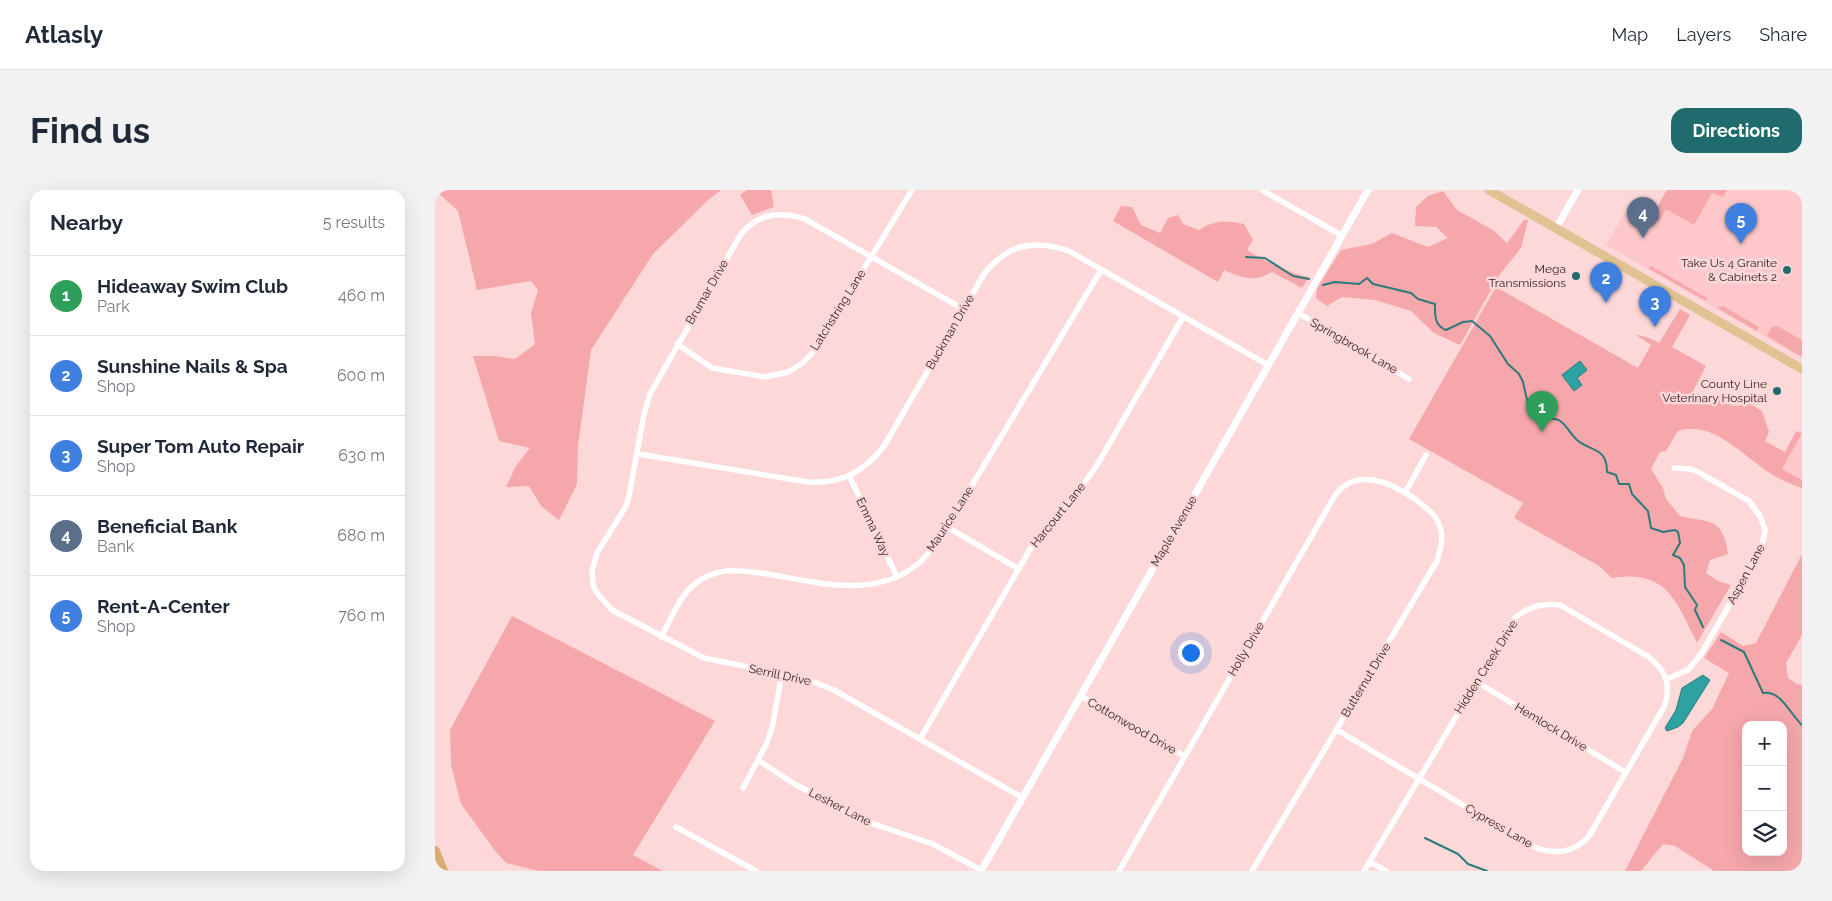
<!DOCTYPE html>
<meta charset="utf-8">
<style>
:root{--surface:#fff;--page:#f2f2f3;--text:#1f2937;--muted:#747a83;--line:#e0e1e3;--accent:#206c6d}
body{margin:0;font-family:Raleway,sans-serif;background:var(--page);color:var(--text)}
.controls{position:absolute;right:15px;bottom:15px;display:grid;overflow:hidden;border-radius:10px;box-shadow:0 5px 20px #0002}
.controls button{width:45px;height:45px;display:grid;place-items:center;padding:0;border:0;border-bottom:1px solid var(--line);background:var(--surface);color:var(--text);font:25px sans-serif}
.you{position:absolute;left:755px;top:462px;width:18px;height:18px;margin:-12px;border:4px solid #fff;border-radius:50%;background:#1a73e8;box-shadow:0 0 0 8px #1a73e833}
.badge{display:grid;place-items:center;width:32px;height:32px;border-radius:50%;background:var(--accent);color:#fff;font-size:16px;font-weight:700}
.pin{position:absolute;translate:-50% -41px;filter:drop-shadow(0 1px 2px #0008)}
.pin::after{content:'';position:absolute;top:26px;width:18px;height:15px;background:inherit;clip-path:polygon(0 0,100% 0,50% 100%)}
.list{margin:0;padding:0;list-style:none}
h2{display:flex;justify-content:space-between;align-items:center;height:65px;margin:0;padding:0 20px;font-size:21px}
h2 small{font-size:16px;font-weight:400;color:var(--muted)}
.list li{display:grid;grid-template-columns:32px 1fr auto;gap:15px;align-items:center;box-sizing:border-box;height:80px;padding:0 20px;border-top:1px solid var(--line)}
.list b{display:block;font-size:19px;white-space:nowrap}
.list p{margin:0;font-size:16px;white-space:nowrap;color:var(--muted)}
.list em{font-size:16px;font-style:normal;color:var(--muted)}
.icon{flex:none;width:28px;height:28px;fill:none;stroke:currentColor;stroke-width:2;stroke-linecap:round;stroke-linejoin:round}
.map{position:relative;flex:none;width:1367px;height:681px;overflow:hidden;border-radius:15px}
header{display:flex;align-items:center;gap:30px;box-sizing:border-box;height:70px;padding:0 25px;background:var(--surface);border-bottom:1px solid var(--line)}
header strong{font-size:24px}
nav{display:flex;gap:28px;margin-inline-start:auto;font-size:18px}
.intro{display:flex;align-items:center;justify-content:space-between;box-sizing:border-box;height:120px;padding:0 30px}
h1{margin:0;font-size:35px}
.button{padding:12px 22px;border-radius:15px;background:var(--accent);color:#fff;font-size:18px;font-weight:700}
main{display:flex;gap:30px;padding:0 30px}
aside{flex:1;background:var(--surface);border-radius:15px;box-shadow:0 5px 20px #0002}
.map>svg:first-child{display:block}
</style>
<header>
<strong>Atlasly</strong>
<nav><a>Map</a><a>Layers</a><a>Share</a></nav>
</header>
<div class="intro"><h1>Find us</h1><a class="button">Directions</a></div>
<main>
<aside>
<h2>Nearby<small>5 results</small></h2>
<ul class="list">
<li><span class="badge" style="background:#2e9e5b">1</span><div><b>Hideaway Swim Club</b><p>Park</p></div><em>460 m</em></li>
<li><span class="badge" style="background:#3f7fe0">2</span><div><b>Sunshine Nails &amp; Spa</b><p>Shop</p></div><em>600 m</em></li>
<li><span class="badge" style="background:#3f7fe0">3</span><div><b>Super Tom Auto Repair</b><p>Shop</p></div><em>630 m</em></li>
<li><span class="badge" style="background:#5c6f8a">4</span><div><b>Beneficial Bank</b><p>Bank</p></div><em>680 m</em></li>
<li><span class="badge" style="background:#3f7fe0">5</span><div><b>Rent-A-Center</b><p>Shop</p></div><em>760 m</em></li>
</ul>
</aside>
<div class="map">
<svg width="1367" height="681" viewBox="0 0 1367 681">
<rect width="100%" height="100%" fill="#fdd8d9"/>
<path fill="#fec8ca" d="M1232 0H1354L1367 7V168L1171 55 1194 15 1216 28Z
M1367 243V290L1347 279Z"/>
<path fill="#f5a7ab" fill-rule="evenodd" d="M0 0H286L272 11 218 64 156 160 143 256 142 294 124 330 106 316 94 296 71 297 81 276 95 258 64 251 38 166H60L80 169 100 154 96 123 103 100 96 91 42 100 23 21Z
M312 0H336L339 17 317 25 305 5Z
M1232 0H1292L1288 7 1277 3 1259 35 1231 19 1224 32 1216 28Z
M1008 1 1022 20 1058 40 1072 53 1089 30H1093L1086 58 1065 84 1025 155 999 143 976 121 940 110 907 107 892 116 881 108 882 98 906 60 937 54 957 43 993 57 1013 48 1001 37 980 36 981 17 993 6Z
M686 16 697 17 706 35 725 43 733 28 743 25 748 34 764 40C780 30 791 30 809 34L818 50 812 60C827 69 857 85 874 87L867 98 837 82C818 93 808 88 789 80L783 92 678 31Z
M1216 76 1272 108 1271 111 1213 78Z
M1061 97 1203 178 1216 155 1201 145C1205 144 1221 150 1224 153L1245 119 1255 125 1237 157 1271 176 1257 203 1282 206 1298 216 1315 214 1327 221 1334 242 1330 251 1350 262 1361 241 1367 243 1347 279 1367 290V298C1360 295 1352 293 1345 289 1314 274 1281 228 1243 241L1231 261 1225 262 1216 279 1228 298 1231 309 1245 326C1275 333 1288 327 1293 364L1275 370 1271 383 1283 391 1296 395 1262 453C1241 410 1231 379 1177 388L1164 376 1079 328 1088 313 974 249Z
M1288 116 1324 137 1322 141 1282 118Z
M1342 136 1367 150V167L1332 146 1337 137Z
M1367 364V445L1351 473 1353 488 1362 494 1367 495V681H1279L1240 656 1228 654 1206 681H1190L1248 568 1257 541 1277 519 1294 483 1269 468 1286 442 1308 456 1321 453ZM1311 535H1348V662H1311Z
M77 426 280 531 198 665 228 681H104L71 673 61 662 26 614 16 575 15 540Z"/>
<path fill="#2ca2a3" stroke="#2d7a7b" d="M1145 171 1152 180 1142 188 1147 195 1139 201 1127 185Z
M1268 485 1275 490 1248 533 1243 537 1232 541 1230 538 1241 520 1247 498Z"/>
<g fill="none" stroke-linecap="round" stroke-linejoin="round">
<path stroke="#2d7a7b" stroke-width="2" d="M811 67 830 68 858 86 874 89
M888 95 900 92 924 94 932 88 938 94 976 103 983 109 1000 114C1000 125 999 135 1011 140L1028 132 1037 131 1055 146 1073 174 1084 184 1088 192 1094 219 1099 226 1109 231C1127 222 1132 241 1142 250 1156 262 1172 257 1172 282L1181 285 1184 294H1194L1197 304 1213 321 1216 338 1228 342 1240 340 1243 342 1245 353 1238 365 1245 368 1249 375 1250 397 1262 415 1260 420 1268 437
M1286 450 1309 462 1328 503C1346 500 1355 524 1367 535
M990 648 1023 664 1033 674 1052 681"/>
<path stroke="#fff" stroke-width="5.5" d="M827 0 906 45
M528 119 370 29C345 21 323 23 306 44L215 204 209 224 194 306 191 316 162 363 157 381 158 395 162 403 177 420 269 468 369 488 399 500 588 608
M863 123 974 189
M242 154 277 178 330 187 353 182 368 173 378 162 477 0
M203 264 373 292C406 294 429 282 449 256L549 84C573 54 598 49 634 61L833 175
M415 287 462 387
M970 303 991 265
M512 337 584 379
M226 447C236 429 244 406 261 393 282 377 302 380 326 383 378 391 439 411 484 373 496 363 503 349 512 337L666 80
M1232 489 1253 480 1266 464 1325 362 1329 347 1330 340 1325 326 1314 311 1263 282 1255 279 1239 278
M1042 492 1190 582
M646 506 749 566
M902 540 1097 656C1118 665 1138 664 1154 646L1229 517C1237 496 1231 481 1214 467L1125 415C1108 413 1093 416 1080 428L929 681
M485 549 597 356 640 306 662 275 748 127
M323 570 358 593 424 629 498 654 546 680
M308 598 331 555 337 538 347 483
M241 637 321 681
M935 672 951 681
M684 681 899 307C919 276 955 292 980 309 990 317 1001 324 1005 337 1009 349 1005 359 1002 371L817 681"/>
<path stroke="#fff" stroke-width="7" d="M1121 38 1143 0
M546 681 933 0"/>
<path stroke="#e0c293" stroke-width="9" d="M1054 0 1367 179"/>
<path stroke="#d6ae6f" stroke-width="10" d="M0 661 8 681"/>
</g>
<g fill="#206c6d" stroke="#fdd8d9" stroke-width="2">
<circle cx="1352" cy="80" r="5"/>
<circle cx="1141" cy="86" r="5"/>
<circle cx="1342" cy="201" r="5"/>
</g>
<g text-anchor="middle" stroke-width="5" stroke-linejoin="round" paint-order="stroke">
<g font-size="12" fill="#2e1d1e" stroke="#fdd8d9" text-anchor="end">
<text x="1342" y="77">Take Us 4 Granite<tspan x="1342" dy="14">&amp; Cabinets 2</tspan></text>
<text x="1131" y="83">Mega<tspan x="1131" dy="14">Transmissions</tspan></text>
<text x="1332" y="198">County Line<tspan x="1332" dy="14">Veterinary Hospital</tspan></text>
</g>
<g font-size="12" fill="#2e1d1e" stroke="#fdd8d9">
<text transform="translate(272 102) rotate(-60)" y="4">Brumar Drive</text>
<text transform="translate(403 120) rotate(-58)" y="4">Latchstring Lane</text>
<text transform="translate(515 142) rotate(-60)" y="4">Buckman Drive</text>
<text transform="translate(919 156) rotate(30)" y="4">Springbrook Lane</text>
<text transform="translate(623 325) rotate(-51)" y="4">Harcourt Lane</text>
<text transform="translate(515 329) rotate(-57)" y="4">Maurice Lane</text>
<text transform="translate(438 337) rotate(65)" y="4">Emma Way</text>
<text transform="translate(739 341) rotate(-60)" y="4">Maple Avenue</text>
<text transform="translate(1311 384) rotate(-62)" y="4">Aspen Lane</text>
<text transform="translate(811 459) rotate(-60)" y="4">Holly Drive</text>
<text transform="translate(1051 477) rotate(-58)" y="4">Hidden Creek Drive</text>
<text transform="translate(345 485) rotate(12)" y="4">Serrill Drive</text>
<text transform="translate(931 490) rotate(-59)" y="4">Butternut Drive</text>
<text transform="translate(697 536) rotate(30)" y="4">Cottonwood Drive</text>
<text transform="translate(1116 537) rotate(31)" y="4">Hemlock Drive</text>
<text transform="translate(405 617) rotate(27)" y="4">Lesher Lane</text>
<text transform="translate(1064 636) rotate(30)" y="4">Cypress Lane</text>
</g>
</g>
</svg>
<div class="controls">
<button>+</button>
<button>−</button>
<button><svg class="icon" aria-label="layers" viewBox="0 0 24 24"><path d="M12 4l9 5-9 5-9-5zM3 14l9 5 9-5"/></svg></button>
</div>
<div class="you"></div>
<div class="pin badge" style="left:1107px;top:242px;background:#2e9e5b">1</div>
<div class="pin badge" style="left:1171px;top:113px;background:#3f7fe0">2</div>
<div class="pin badge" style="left:1220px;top:137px;background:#3f7fe0">3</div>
<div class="pin badge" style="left:1208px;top:48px;background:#5c6f8a">4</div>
<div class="pin badge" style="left:1306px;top:54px;background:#3f7fe0">5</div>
</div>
</main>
